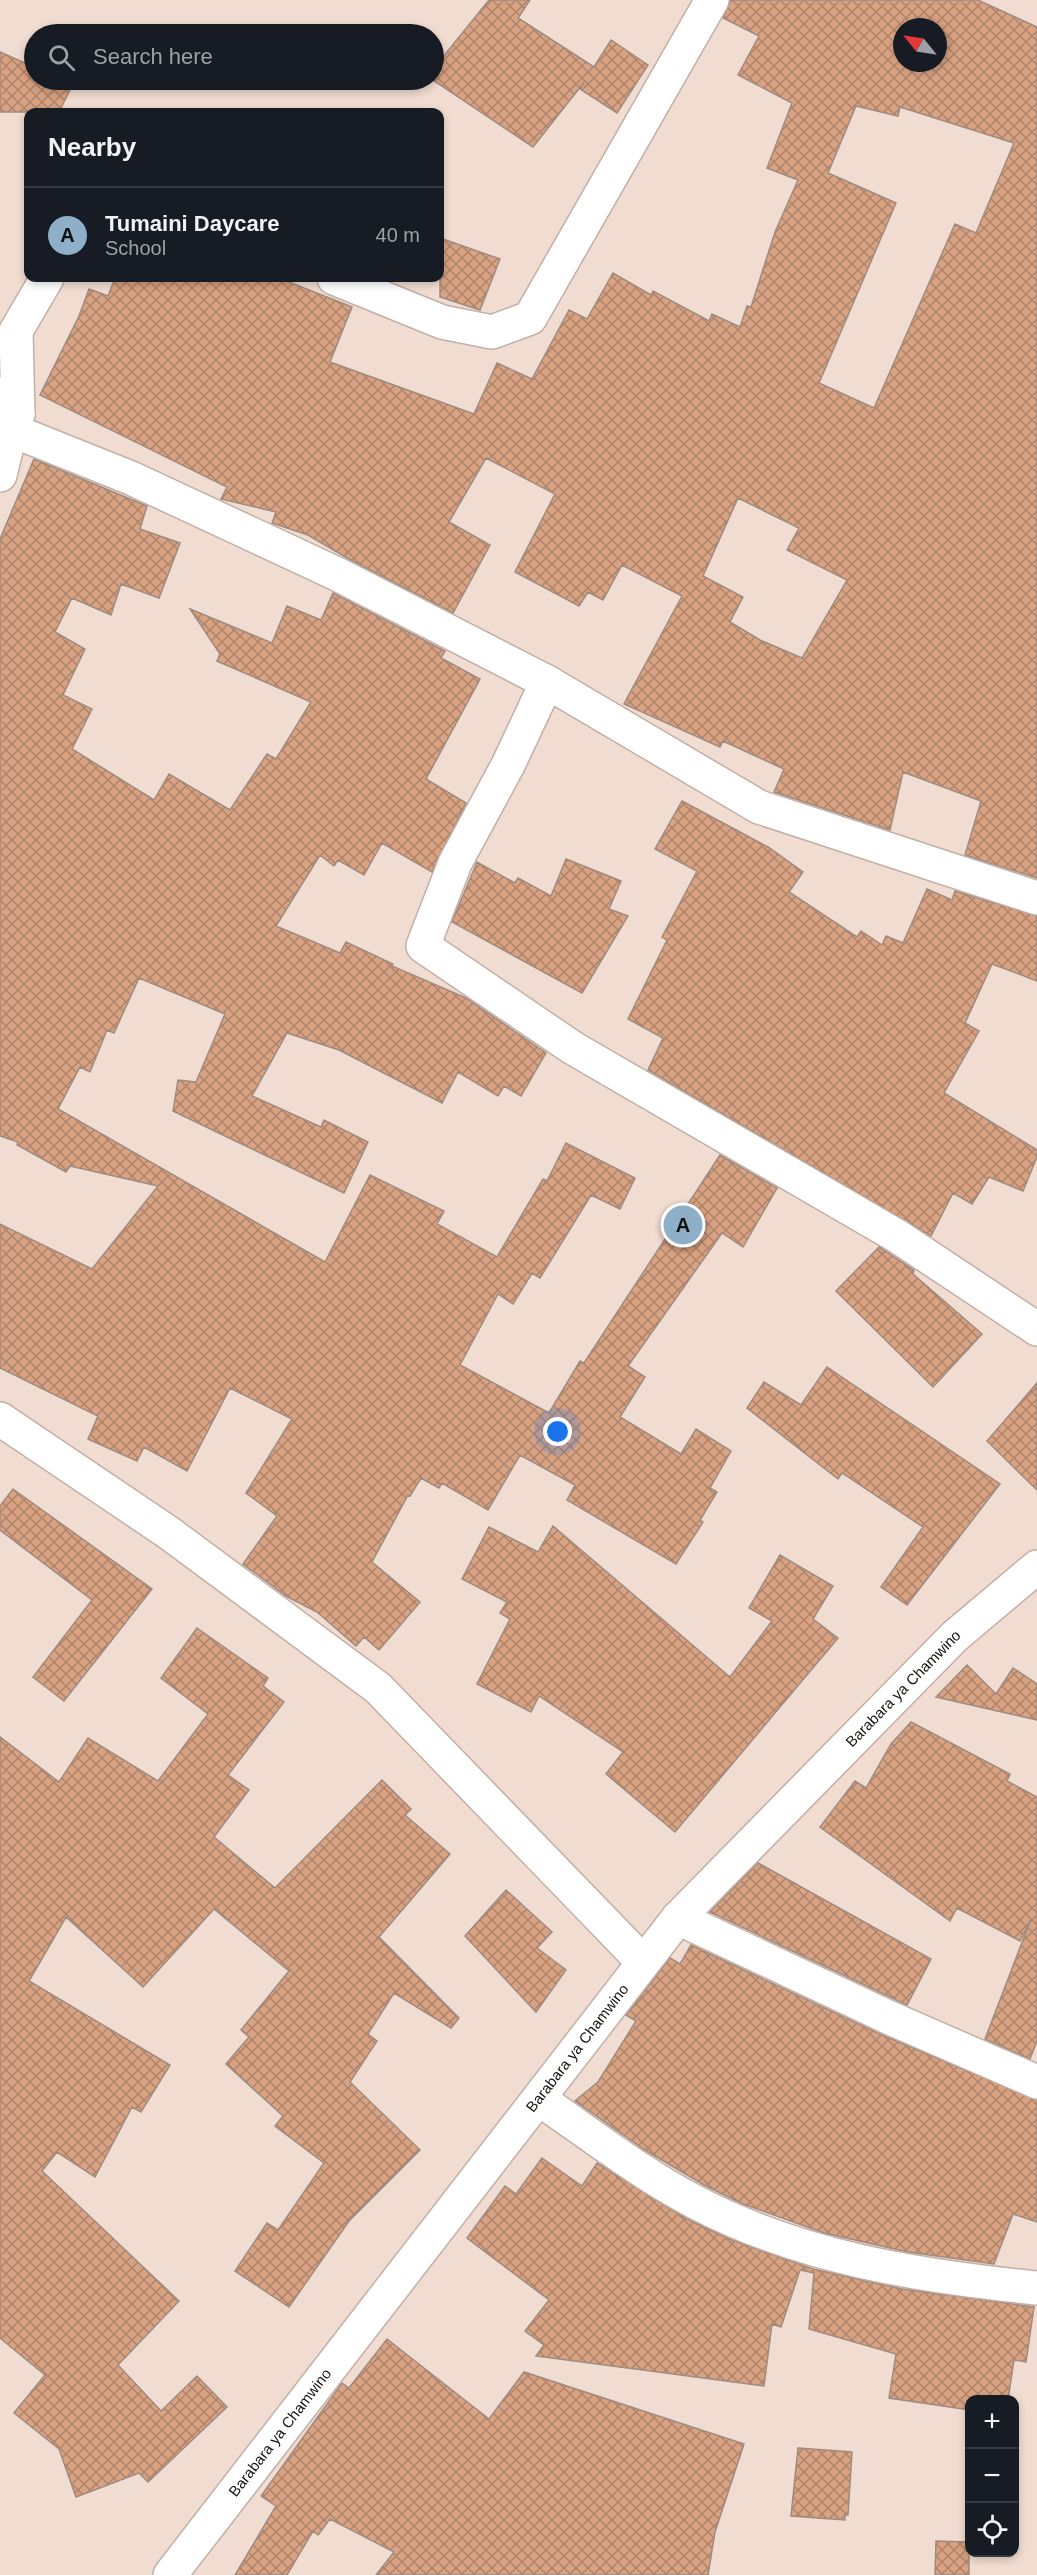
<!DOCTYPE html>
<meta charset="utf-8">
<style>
:root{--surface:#171b24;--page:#20242c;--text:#f1f3f6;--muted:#9ea1a6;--line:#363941;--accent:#8dafc8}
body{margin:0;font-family:Arial,sans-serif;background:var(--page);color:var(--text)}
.controls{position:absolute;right:18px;bottom:18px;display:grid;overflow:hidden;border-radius:12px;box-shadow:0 3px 9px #0003}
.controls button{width:54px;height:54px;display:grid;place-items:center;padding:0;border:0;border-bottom:2px solid var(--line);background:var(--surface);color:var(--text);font:30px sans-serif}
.compass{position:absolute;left:893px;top:18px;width:54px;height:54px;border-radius:50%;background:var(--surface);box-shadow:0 3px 9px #0003;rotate:300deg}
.you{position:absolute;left:558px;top:1432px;width:21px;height:21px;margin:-15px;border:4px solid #fff;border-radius:50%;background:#1a73e8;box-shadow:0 0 0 9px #1a73e833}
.badge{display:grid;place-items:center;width:39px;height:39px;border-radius:50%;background:var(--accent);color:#111;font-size:20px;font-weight:700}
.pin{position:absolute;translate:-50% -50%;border:3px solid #fff;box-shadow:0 2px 6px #0006}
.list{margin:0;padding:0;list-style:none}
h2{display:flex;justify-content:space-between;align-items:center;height:78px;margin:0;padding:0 24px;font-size:26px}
h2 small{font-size:20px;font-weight:400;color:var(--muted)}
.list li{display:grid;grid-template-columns:39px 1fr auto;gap:18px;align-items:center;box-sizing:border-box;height:96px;padding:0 24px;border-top:2px solid var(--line)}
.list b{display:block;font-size:22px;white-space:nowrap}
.list p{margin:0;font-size:20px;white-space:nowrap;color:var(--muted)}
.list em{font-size:20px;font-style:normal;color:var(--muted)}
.icon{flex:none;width:33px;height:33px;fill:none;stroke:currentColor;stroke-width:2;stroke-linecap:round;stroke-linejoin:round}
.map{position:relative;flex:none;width:1037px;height:2575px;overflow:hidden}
.search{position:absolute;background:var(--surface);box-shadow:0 3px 9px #0003;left:24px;top:24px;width:420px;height:66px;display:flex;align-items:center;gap:15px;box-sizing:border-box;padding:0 21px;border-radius:33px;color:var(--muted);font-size:22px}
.panel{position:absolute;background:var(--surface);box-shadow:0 3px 9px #0003;left:24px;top:108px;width:420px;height:174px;border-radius:12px}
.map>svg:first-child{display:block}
</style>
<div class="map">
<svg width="1037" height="2575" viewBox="0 0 1037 2575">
<defs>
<pattern id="building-cross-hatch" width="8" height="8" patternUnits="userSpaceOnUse" patternTransform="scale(1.5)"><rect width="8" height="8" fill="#d9a282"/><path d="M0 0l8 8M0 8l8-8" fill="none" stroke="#af8369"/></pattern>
</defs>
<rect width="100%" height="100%" fill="#f1dcd1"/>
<path fill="url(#building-cross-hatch)" stroke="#9e8b80" stroke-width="1.5" fill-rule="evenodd" d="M489 0H530L518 18 594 67 611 40 648 65 617 113 580 89 585 81 533 147 433 80 434 68Z
M731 0H978L1037 27V878L965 855 981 801 903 772 890 830 774 792 784 769 723 741 720 747 624 704 682 596 622 565 603 600 588 592 579 606 515 572 555 494 486 458 449 522 490 545 453 613 349 559 308 535 272 523 276 512 221 499 227 487 40 395 79 316 89 289 108 296 115 278H279L352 307 330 362 474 414 497 363 532 379 569 310 587 319 613 273 651 295 653 291 709 321 712 314 740 327 747 306 751 307 775 232 798 180 767 168 792 103 738 75 759 36 723 18ZM902 27H938V63H902ZM856 106 898 116 900 107 1014 143 976 233 955 224 874 408 819 383 896 203 828 173ZM738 498 799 528 787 550 847 580 802 658 760 640 730 622 743 597 703 576Z
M0 52 34 67V80H75L59 112H0Z
M440 238 500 259 480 310 440 297Z
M34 459 147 506 140 529 180 543 159 598 121 584 111 615 72 598 55 632 85 649 63 695 92 709 72 749 154 800 169 774 230 810 267 754 276 759 311 702 217 661 220 654 190 609 272 643 287 606 321 620 333 593 445 651 441 658 480 679 426 779 466 803 432 872 382 843 364 875 338 860 334 866 320 855 276 926 340 953 346 942 393 964 392 966 466 998 546 1053 521 1096 504 1086 498 1096 458 1072 442 1103 339 1050 287 1033 252 1096 321 1127 324 1120 368 1142 344 1193 173 1111 178 1080 196 1082 225 1014 139 978 114 1033 107 1030 90 1072 80 1067 58 1109 325 1262 370 1175 444 1211 437 1224 497 1257 543 1179 547 1181 566 1143 635 1178 620 1209 591 1195 540 1278 532 1273 513 1304 498 1294 460 1365 549 1413 580 1361 584 1363 720 1155 777 1188 743 1247 722 1233 628 1366 645 1377 620 1417 681 1454 696 1429 731 1451 710 1488 717 1492 700 1520 703 1522 676 1564 567 1500 575 1485 520 1455 488 1510 442 1483 439 1488 421 1478 410 1496 408 1495 372 1562 420 1602 379 1650 364 1637 356 1646 317 1612 286 1596 243 1564 277 1516 246 1493 292 1419 230 1388 187 1471 144 1447 137 1461 88 1439 98 1416 0 1368V1224L92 1269 158 1186 70 1166 66 1172 17 1145 18 1142 0 1136V539Z
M682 801 768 847 803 872 789 892 857 937 861 931 882 945 886 936 903 943 927 889 952 900 955 891 1037 916V981L992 964 965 1023 979 1031 944 1093 1037 1150V1157L1023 1191 989 1177 972 1204 953 1193 931 1236 648 1070 663 1038 628 1019 667 940 662 937 697 871 655 849Z
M566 859 621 881 609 909 628 916 582 993 452 922 477 862 515 883 518 878 551 896Z
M879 1247 914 1270 913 1274 982 1334 933 1387 836 1291Z
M827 1367 1000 1484 907 1605 881 1587 923 1527 842 1473 838 1479 747 1408 764 1382 801 1405Z
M1037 1383V1490L987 1441Z
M13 1489 152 1589 64 1701 33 1677 92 1600 0 1530V1506Z
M553 1526 730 1677 772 1621 749 1608 780 1555 833 1586 813 1619 838 1638 675 1832 606 1774 623 1752 539 1696 531 1712 477 1684 510 1619 500 1613 507 1602 462 1579 489 1527 538 1552Z
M197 1628 268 1678 263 1686 284 1702 228 1775 249 1790 214 1837 275 1888 382 1780 411 1809 405 1815 450 1854 379 1937 459 2018 451 2028 394 1993 368 2034 377 2041 350 2082 420 2150 349 2221 289 2307 235 2271 267 2223 278 2230 324 2163 275 2126 283 2116 226 2064 249 2037 241 2030 289 1971 214 1909 143 1987 66 1917 29 1981 170 2065 141 2112 132 2107 95 2177 57 2152 42 2171 179 2301 118 2365 161 2411 197 2376 227 2407 148 2482 139 2473 76 2497 59 2449 14 2413 45 2375 0 2338V1737L59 1782 88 1738 158 1781 208 1714 161 1678Z
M967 1665 996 1694 1013 1668 1037 1684V1720L936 1697Z
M911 1722 1010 1774 1007 1781 1037 1797V2041L1030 2059 985 2039 1031 1919 1020 1941 957 1908 950 1921 820 1827 855 1781 866 1788 891 1744Z
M758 1863 931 1959 907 2005 710 1912Z
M506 1890 552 1932 537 1948 566 1970 536 2012 465 1936Z
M691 1945 882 2035 1037 2100V2222L1013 2214 994 2264 908 2252 824 2233 743 2204 704 2185 645 2150 575 2101 598 2082 636 2021 626 2015 670 1958 680 1964Z
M542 2158 582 2186 597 2163 687 2219 729 2239 813 2269 902 2289 1034 2307 1026 2362 1014 2360 1008 2400H969V2410L889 2398 896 2354 809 2329 814 2273 800 2270 781 2327 772 2324 764 2386 536 2356 544 2345 525 2331 549 2300 467 2238 505 2186 516 2194Z
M387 2339 489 2419 524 2372 744 2444 715 2532 708 2575H376L394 2552 330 2519 318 2535 313 2531 287 2575H235L276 2506 261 2496 342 2383 349 2388Z
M798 2448 852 2452 848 2515H845V2520L791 2516Z
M936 2541 969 2542V2575H935Z"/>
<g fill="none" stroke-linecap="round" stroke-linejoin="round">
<defs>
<g id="minor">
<path d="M334 278 442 322 492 332 530 318 712 0"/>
<path d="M0 394 18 414 11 430 131 478 337 574 547 682 759 807 1037 898"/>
<path d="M18 414 16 331 47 278"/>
<path d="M0 475 11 430"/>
<path d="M547 682 508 765 455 863 423 946 573 1048 897 1236 1037 1329"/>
<path d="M0 1419 169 1533 378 1688 643 1962"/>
<path d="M678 1918 890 2018 1037 2082"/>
<path d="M539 2099C589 2133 641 2174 695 2202 802 2258 918 2276 1037 2288"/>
<path id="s1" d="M170 2575 678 1918 955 1636 1037 1567"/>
</g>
</defs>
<use href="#minor" stroke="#c3afa5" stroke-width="36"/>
<use href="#minor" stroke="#fff" stroke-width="33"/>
</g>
<g text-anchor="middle" stroke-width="6" stroke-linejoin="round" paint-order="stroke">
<g font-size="15" fill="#1b1410" stroke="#fee9de">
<text dy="5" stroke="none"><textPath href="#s1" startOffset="1152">Barabara ya Chamwino</textPath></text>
<text dy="5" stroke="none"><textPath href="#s1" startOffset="666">Barabara ya Chamwino</textPath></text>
<text dy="5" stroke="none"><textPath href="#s1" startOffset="180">Barabara ya Chamwino</textPath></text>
</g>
</g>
</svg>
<div class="controls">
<button>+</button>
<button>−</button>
<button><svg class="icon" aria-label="locate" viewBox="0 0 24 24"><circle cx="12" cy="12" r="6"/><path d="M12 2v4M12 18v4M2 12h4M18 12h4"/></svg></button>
</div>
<svg class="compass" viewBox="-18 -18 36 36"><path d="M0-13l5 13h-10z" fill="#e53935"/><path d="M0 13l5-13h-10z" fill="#9ea1a6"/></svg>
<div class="you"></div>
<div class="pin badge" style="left:683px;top:1225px">A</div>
<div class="search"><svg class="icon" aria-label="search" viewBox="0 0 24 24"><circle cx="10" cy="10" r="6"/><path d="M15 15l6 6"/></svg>Search here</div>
<section class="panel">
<h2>Nearby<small></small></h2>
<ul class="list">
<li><span class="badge">A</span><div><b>Tumaini Daycare</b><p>School</p></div><em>40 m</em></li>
</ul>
</section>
</div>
